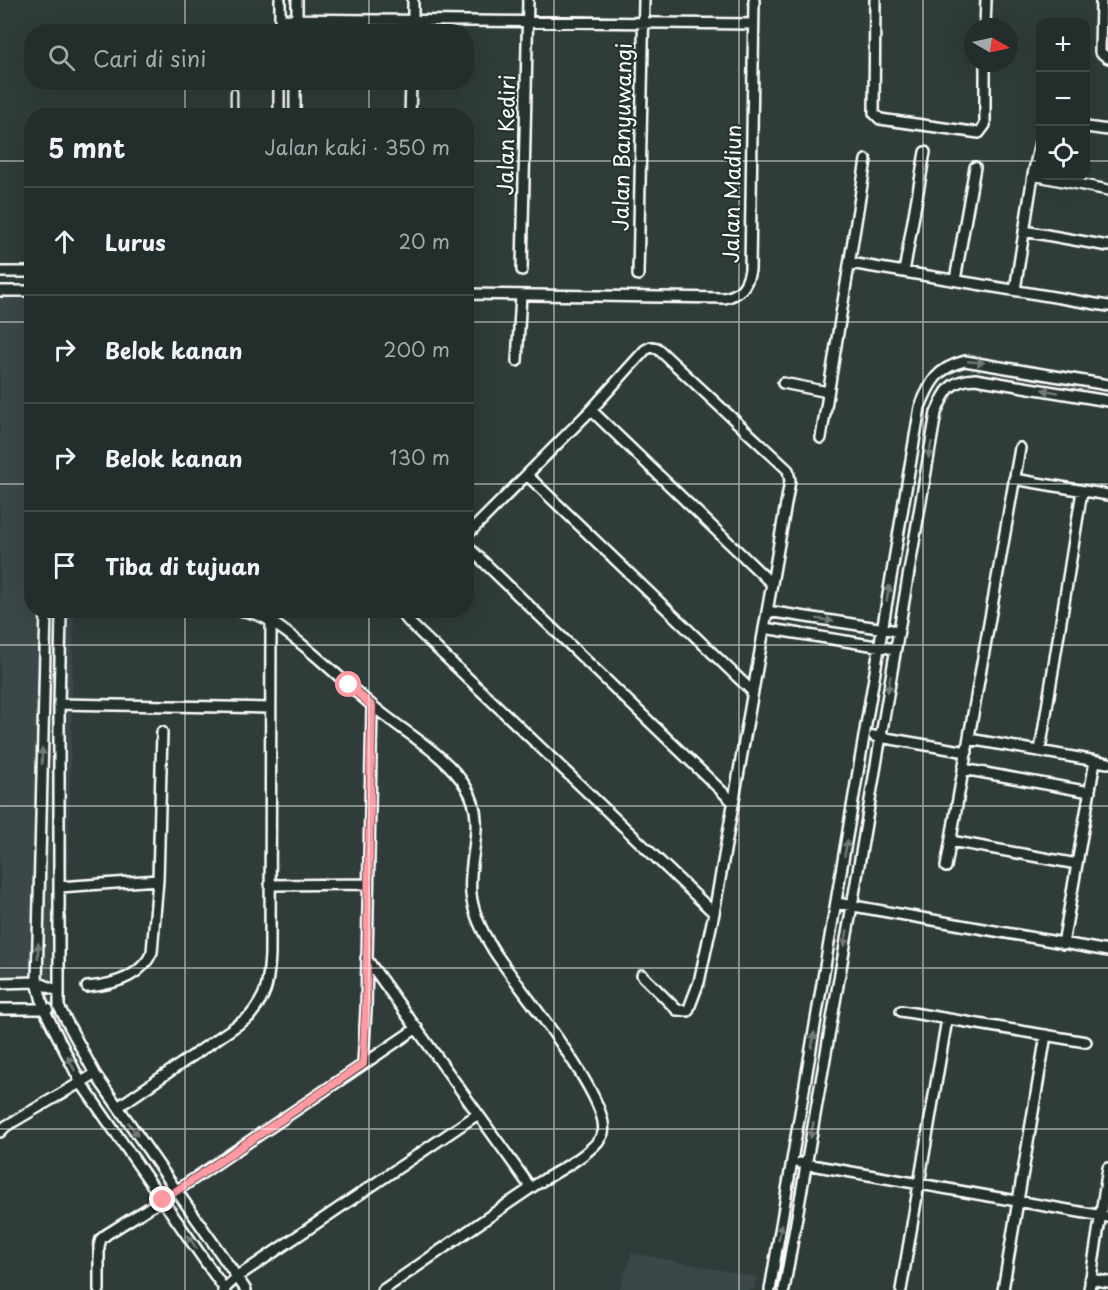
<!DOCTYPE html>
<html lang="id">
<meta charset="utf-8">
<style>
:root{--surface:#232d2c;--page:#2f3938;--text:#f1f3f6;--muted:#a3a8a9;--line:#404948}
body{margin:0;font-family:"Playpen Sans",sans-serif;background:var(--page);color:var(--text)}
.controls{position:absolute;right:18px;top:18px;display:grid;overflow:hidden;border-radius:12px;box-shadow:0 6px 24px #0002}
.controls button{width:54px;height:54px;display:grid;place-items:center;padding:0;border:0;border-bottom:2px solid var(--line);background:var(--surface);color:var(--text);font:30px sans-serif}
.compass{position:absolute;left:964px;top:18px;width:54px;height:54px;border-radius:50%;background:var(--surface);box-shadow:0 6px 24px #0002;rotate:99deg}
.stop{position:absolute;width:18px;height:18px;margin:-14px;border:4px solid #ff9aa2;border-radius:50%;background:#fff}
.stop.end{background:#ff9aa2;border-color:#fff;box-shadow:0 2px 6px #0008}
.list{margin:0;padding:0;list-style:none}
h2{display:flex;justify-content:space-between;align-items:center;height:78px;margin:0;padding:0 24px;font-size:26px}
h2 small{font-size:20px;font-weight:400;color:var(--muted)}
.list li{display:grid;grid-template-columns:39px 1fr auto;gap:18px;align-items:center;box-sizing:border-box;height:108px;padding:0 24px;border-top:2px solid var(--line)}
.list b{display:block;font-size:22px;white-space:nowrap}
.list em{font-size:20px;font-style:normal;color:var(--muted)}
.icon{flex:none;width:33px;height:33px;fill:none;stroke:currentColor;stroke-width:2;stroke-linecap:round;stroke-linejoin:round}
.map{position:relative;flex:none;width:1108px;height:1290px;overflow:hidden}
.search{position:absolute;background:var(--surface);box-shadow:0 6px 24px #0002;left:24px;top:24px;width:450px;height:66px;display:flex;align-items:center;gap:15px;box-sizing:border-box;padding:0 21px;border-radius:24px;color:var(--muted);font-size:22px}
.panel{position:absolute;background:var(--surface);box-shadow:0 6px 24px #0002;left:24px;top:108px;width:450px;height:510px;border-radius:24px}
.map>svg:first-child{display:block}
</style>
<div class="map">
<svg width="1108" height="1290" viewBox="0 0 1108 1290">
<rect width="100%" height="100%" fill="#2f3c3a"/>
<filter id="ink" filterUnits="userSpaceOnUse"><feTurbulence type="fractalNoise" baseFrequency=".0167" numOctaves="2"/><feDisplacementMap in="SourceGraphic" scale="12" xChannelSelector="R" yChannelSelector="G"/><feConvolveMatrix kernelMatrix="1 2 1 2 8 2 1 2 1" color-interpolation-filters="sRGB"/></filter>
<g filter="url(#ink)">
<path fill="#3a474a" d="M0 298 31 299 32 610 74 611 66 984H0Z
M632 1253 757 1277 754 1290H619Z"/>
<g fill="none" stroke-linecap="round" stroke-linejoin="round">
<defs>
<path id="service" d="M234 116V92"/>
<path id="minor" d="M875 0 874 113 880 119 979 133 985 125V63
M1101 0 1100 52 1108 58
M280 19 753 24
M985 27 986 0
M280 32V0
M297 32V0
M413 32V0
M279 116V82
M295 116V82
M410 116 411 82
M1086 127 1108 130
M1033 175 1108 190
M1024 231 1108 246
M850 263 1108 306
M522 270 528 0
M0 272H32
M904 272 925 152
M638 275 644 0
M955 280 975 167
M1015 290 1033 175 1040 142
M0 291H32
M466 294 724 298C740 295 747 286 750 270L754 0
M517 361 521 295
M783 383 828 392
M591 410 772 584
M821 438 866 160
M527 475 753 692
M1014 479 1108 495
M466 536 591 410 645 350 651 347 657 348 788 470 790 481 714 913 699 982 688 1011 677 1010 642 975
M466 545 733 802
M46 610 37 982 44 1009 81 1083 225 1290
M68 610 61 614 59 704 270 708
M239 610C250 612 261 615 270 621 307 645 339 678 373 706 403 732 445 753 466 787 488 822 467 857 471 894 473 914 484 935 494 951 515 984 612 1099 603 1133 601 1139 593 1147 588 1151 571 1166 547 1176 528 1190 479 1223 431 1257 383 1290
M403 610 404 616 409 622 714 913
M767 611 898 631
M764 628 895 649
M59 704V1007L95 1074 246 1290
M874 736 967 752
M969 739 1108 763
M1040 751 1082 491
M963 769 1090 792
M951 841 1077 864
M946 867 1020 448
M272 885 367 884
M59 887 158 880
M837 903 1108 951
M1063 944 1095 761
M366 958 531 1188
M0 983 37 982 58 991
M87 987C112 985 141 977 152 952L158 880 162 732
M0 1009H48
M901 1011 1086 1042
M363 1064 366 1009 372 706
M118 1107 249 1017C268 994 268 984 270 955L271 622
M0 1132 6 1126 95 1074
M800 1163 1108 1217
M1090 1279 1108 1282
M99 1290V1246L101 1239 107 1234 176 1191 417 1028
M223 1290 237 1277 478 1114
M770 1290 920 407C930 382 937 368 965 361L1108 385
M784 1290 852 906 936 413C945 391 950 380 975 379L1108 401
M901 1290 947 1019
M1003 1290 1046 1035
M1089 1290 1108 1168"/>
</defs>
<use href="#service" stroke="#fff" stroke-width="9"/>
<use href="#minor" stroke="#fff" stroke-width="14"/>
<use href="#service" stroke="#26332d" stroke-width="4.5"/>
<use href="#minor" stroke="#26332d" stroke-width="9"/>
</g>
<defs><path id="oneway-solid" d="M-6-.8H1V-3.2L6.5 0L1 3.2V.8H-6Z" transform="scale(1.5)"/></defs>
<g fill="#727a76">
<use href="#oneway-solid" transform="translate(976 362) rotate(5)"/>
<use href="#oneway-solid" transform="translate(1050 391) rotate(-170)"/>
<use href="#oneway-solid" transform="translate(930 450) rotate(100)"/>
<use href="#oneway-solid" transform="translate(888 593) rotate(-80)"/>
<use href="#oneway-solid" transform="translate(825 620) rotate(9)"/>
<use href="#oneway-solid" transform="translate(889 684) rotate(100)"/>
<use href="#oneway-solid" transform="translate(42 756) rotate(-89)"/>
<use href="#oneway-solid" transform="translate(846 848) rotate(-80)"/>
<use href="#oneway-solid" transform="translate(846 938) rotate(100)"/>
<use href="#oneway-solid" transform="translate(38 951) rotate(-89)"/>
<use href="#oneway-solid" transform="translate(813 1040) rotate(-80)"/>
<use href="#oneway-solid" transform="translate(71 1063) rotate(-116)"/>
<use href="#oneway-solid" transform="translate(133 1129) rotate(55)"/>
<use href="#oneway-solid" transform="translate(812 1130) rotate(100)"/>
<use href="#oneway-solid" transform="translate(780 1232) rotate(-80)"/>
<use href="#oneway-solid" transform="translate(192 1242) rotate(-125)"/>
</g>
</g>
<g fill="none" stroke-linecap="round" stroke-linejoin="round" filter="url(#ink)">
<path stroke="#ff9aa2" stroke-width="8" d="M163 1200 363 1064 366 1008 372 706 349 685"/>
</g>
<path fill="none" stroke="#fff" stroke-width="1.5" stroke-opacity="0.55" d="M185 0V32M369 0V32M554 0V1290M739 0V1290M923 0V1290M185 82V116M369 82V116M0 161H32M466 161H1040M1086 161H1108M0 322H32M466 322H1108M0 484H32M466 484H1108M185 610V1290M369 610V1290M0 645H1108M0 806H1108M0 968H1108M0 1129H1108"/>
<g text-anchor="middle" stroke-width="4.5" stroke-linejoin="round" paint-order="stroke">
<g font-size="21" fill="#fff" stroke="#26332d">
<text transform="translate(507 135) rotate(-89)" y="7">Jalan Kediri</text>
<text transform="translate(623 137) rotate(-89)" y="7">Jalan Banyuwangi</text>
<text transform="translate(733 194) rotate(-89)" y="7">Jalan Madiun</text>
</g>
</g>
</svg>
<div class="controls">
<button>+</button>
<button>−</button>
<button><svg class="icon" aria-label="locate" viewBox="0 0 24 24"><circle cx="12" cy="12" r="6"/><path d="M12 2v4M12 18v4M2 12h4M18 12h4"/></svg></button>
</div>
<svg class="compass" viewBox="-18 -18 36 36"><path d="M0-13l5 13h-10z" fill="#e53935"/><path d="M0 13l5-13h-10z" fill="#a3a8a9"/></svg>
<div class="stop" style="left:349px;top:685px"></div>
<div class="stop end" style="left:163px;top:1200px"></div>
<div class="search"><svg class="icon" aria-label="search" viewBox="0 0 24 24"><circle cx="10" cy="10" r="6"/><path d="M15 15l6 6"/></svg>Cari di sini</div>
<section class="panel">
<h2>5 mnt<small>Jalan kaki · 350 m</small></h2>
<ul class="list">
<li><svg class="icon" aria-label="ahead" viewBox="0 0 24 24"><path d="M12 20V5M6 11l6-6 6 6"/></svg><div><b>Lurus</b></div><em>20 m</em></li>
<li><svg class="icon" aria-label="right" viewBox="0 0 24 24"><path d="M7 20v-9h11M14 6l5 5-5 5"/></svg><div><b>Belok kanan</b></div><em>200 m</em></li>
<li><svg class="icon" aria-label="right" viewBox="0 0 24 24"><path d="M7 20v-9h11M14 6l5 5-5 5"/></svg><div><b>Belok kanan</b></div><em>130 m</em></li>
<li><svg class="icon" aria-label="arrive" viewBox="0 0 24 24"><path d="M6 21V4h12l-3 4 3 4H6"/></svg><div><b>Tiba di tujuan</b></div></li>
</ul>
</section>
</div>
